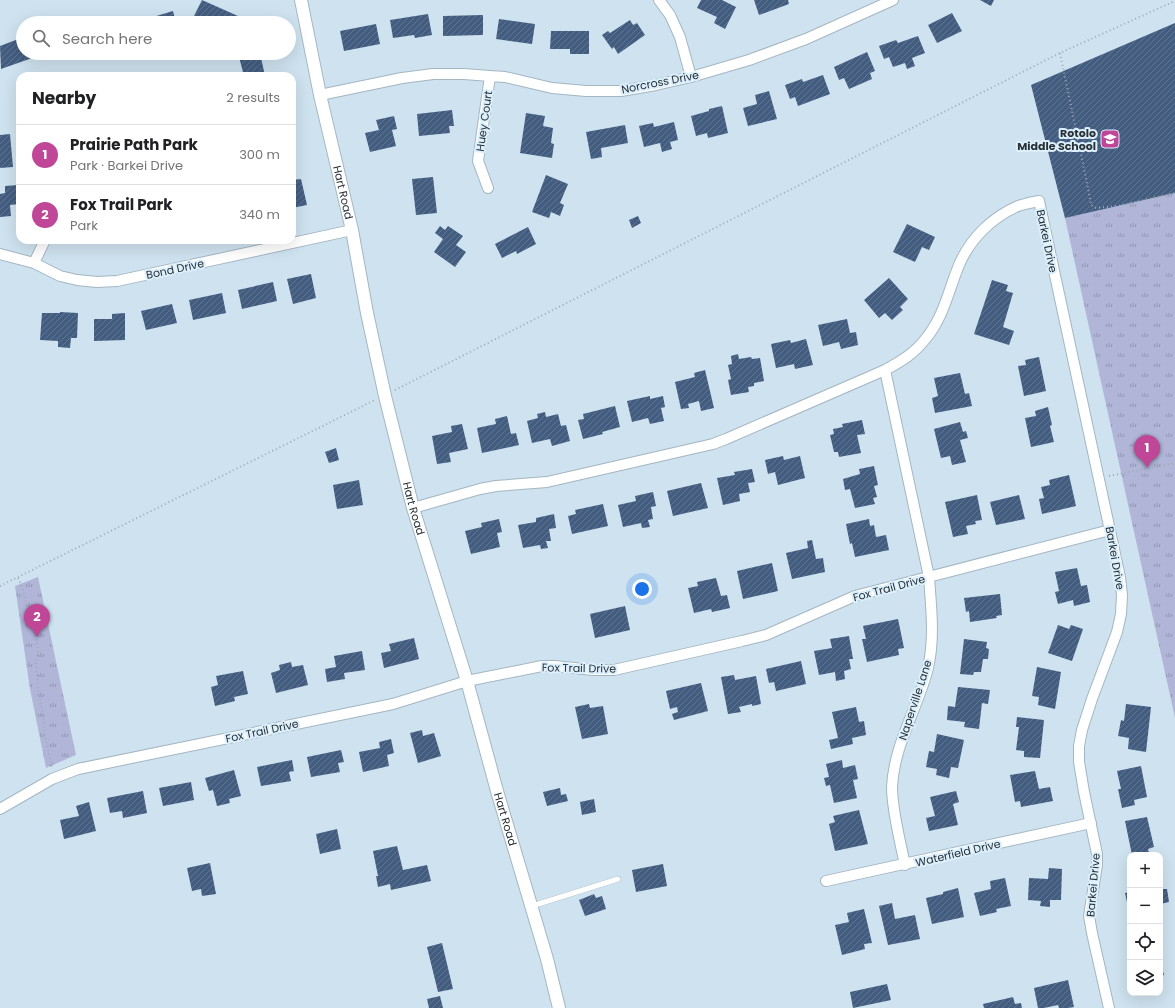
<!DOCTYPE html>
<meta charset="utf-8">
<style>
:root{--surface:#fff;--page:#f6f6f6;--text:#202124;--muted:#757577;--line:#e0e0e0;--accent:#c04698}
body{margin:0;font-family:Poppins,sans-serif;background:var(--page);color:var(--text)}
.controls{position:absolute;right:12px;bottom:12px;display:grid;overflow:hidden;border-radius:8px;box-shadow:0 4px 16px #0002}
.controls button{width:36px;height:36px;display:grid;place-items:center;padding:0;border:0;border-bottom:1px solid var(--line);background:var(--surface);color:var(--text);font:20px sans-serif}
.you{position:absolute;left:642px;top:589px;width:14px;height:14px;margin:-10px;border:3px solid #fff;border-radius:50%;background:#1a73e8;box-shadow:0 0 0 6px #1a73e833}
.badge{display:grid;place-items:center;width:26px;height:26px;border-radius:50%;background:var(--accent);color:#fff;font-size:13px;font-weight:700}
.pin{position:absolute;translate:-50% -33px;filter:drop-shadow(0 1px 2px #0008)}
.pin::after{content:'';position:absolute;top:21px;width:14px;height:12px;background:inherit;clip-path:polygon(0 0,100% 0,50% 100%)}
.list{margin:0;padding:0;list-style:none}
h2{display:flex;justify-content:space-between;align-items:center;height:52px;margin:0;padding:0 16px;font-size:17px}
h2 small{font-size:13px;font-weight:400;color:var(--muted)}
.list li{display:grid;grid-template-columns:26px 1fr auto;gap:12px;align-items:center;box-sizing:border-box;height:60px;padding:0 16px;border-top:1px solid var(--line)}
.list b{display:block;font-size:15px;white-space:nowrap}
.list p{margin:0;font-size:13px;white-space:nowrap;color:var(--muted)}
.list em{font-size:13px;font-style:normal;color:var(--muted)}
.icon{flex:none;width:22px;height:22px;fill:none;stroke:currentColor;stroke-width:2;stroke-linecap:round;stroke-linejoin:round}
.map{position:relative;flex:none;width:1175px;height:1008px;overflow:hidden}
.search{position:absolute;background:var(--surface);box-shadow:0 4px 16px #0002;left:16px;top:16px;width:280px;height:44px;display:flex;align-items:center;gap:10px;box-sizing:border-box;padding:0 14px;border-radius:22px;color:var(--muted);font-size:15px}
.panel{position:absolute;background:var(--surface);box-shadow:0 4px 16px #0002;left:16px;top:72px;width:280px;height:172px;border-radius:12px}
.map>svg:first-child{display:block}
</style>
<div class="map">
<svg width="1175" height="1008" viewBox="0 0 1175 1008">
<defs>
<pattern id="park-tufts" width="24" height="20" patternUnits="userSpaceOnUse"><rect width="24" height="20" fill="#b1b6d9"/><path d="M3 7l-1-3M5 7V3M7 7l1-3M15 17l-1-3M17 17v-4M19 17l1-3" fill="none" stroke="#9095b1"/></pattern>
<pattern id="building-hatch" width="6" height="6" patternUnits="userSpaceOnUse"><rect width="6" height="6" fill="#435d81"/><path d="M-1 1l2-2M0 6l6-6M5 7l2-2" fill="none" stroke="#627691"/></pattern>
</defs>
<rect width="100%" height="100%" fill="#cee2ef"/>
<path fill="url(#park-tufts)" d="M1175 193V718L1065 218Z
M38 577 76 755 46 768 30 689 15 586Z"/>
<path fill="url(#building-hatch)" d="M202 0 238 16 234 23H210L194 16Z
M701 0H722L736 7 725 29 714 23 717 17 697 8Z
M754 0H788L789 4 759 15Z
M980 0H994L991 6Z
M173 11 176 23H144L143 20Z
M952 13 962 31 937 43 928 25Z
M428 14 432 35 415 38 414 35 393 38 390 20Z
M483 15V35L443 36V16Z
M499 19 535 24 532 44 496 39Z
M630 20 633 25 637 23 645 35 618 54 614 47 612 49 602 35 608 31 610 33Z
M1175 23V193L1065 218 1031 85Z
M376 24 380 44 344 51 340 31Z
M551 31H589V54H570V49H550Z
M918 36 925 53 912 58 915 66 907 69 905 63 893 67 889 57 884 59 879 46 896 40 898 43Z
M21 38 23 45V53H33L35 57 1 69 0 46Z
M867 52 875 71 870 73 872 79 849 89 844 78 839 80 834 67Z
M51 53H75L76 56 52 60Z
M101 53H128V54L102 58Z
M238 53H260L265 76H244Z
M823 75 830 94 798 106 795 97 790 99 785 85 802 79 803 82Z
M769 91 777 119 748 126 743 108 757 104 755 95Z
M722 106 728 133 708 138 707 133 696 136 691 116 709 111V109Z
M452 110 454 126H449L450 133 419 136 417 114Z
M526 113 545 116 543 126 553 128 551 143 554 144 552 158 520 153Z
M394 116 397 129 392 130 396 146 370 152 365 133 379 130 376 120Z
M674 122 678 140 670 142 672 149 662 152 660 143 644 147 639 126 653 123 654 127Z
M625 125 628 143 601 148 602 157 591 159 586 132Z
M10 134 13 167 0 168V135Z
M546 175 568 184 560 203 564 205 560 216 551 212 549 218 532 212Z
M433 177 437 213 416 215 412 179Z
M301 179 307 205 292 208V180Z
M18 185 19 204 10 205 11 216 0 217V194L5 193V186Z
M638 216 641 223 632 228 629 220Z
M907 224 935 237 929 250 922 247 915 262 893 252Z
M440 226 445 230 448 226 463 236 456 245 466 252 455 267 434 252 443 239 435 233Z
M528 227 536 244 517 254 516 251 502 258 495 244Z
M84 240H119V244H84Z
M311 274 316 298 293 304 287 279Z
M889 278 908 299 900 307 903 310 892 320 885 313 879 318 864 300Z
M992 280 1008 285 1006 291 1013 293 1003 327 1014 331 1009 345 974 334Z
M273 282 277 301 242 309 238 290Z
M222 293 226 313 193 320 189 300Z
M172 304 177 323 146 330 141 311Z
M60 312 78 313 77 338H71L70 348 58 347V341L40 340 42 313H60Z
M125 313V340L94 341V319H112V314Z
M847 319 850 333 856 332 858 345 841 349 839 342 823 346 818 325Z
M806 339 813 365 795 369 794 364 776 368 771 344 790 340 791 343Z
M738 354 739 359 751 357 752 359 760 358 764 381 754 383V386L748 387 749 392 731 395 728 380 731 379 728 365 732 364 731 356Z
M1039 357 1046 391 1024 396 1018 366 1026 365 1025 360Z
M705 370 714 408 701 411 699 401 688 404 689 408 681 409 675 382 695 377 694 373Z
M960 373 965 394 969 393 972 406 935 413 932 398 938 396 934 378Z
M650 396V399L663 396 665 407 661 408 664 421 650 424 648 418 632 422 627 401Z
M615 406 620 427 602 432 603 434 583 439 578 420 584 419 583 414Z
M1048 407 1052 425 1050 426 1054 442 1031 447 1025 418 1036 416 1035 411Z
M545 412 546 417 558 414 561 426 566 425 570 441 552 446 550 439 532 443 527 421 538 418 537 414Z
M507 416 511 434 516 433 519 445 482 453 477 428 496 424 495 419Z
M862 420 865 434 857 435 861 453 839 457 838 452H834L830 435 834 434 833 429 843 427 842 424Z
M960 422 963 432 966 431 968 438 960 440 966 462 952 465 950 456 941 458 934 429Z
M462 424 468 449 449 453 451 462 437 464 432 436 452 432 451 426Z
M336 448 339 460 329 463 325 452Z
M783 456 784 460 800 456 805 478 778 485 775 472 768 474 765 460Z
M874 466 878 485 874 486 877 497 873 498 875 504 855 508 850 489 845 490 843 479 860 474 859 469Z
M752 469 755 482 748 483 750 492 739 494 740 501 723 505 717 478 735 475 734 472Z
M1069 475 1076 506 1042 514 1039 499 1044 498 1041 487 1050 485 1049 480Z
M359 480 363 505 337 509 333 485Z
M701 483 708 508 673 516 667 491Z
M653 492 656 506 651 507 653 519 648 520 650 527 642 528 641 523 623 527 618 505 636 501 635 496Z
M977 495 982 520 975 521 976 524 966 526 968 534 953 537 945 502Z
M1019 495 1025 519 996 525 990 502Z
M603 504 608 526 572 534 568 516 576 514 575 510Z
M554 514 556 528 549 529 551 541H546L548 548 541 549 540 545 523 548 518 525 536 522V518Z
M499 519 502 532 497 533 500 547 471 554 465 531 482 527 481 523Z
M869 519 870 526 874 525 876 537 886 535 889 550 855 557 852 543 850 544 846 524Z
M812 540 816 559 823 558 825 572 792 579 786 553 808 548 807 541Z
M772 563 778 591 743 599 737 571Z
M1077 568 1081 586 1087 585 1090 602 1074 606 1073 600 1058 604 1055 592 1059 591 1055 572Z
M716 578 721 596 727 595 730 608 712 612 711 609 694 613 688 588 698 586 697 582Z
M1000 594 1002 615 996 616 997 618 970 622 969 611 966 612 964 598Z
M625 606 630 630 595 638 590 614Z
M898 619 904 648 898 649 899 655 867 662 862 639H866L863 626Z
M1058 625 1069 629 1071 625 1083 629 1072 661 1048 653Z
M849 636 853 659H849L851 669 844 671 845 679 836 681 835 672 819 675 814 651 832 648 830 639Z
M414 638 419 659 384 668 381 653 391 651 389 644Z
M964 639 987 642 986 648 989 649 988 659H983L981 672H974L973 675 960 674Z
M362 651 365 670 344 673 345 679 327 682 325 669 336 667 334 656Z
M801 661 806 684 776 691 774 682 769 683 766 669Z
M291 662 292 667 303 665 308 685 276 693 271 673 280 670 279 665Z
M1037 667 1061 672 1055 709 1038 705 1039 697 1032 696Z
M243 671 248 694 234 697 235 701 215 706 211 687 218 685 216 676Z
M734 675 735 680 756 676 761 704 752 706V704L739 707 741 712 728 714 721 677Z
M701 683 708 711 674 720 672 714 678 712 677 707 670 709 666 691Z
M958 687 990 690 988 704 982 703 979 729 964 727 965 722 947 720 948 706 955 707Z
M589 704 590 708 603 706 608 734 582 739 575 707Z
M1126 704 1151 707 1146 752 1128 749 1129 738 1118 736 1121 720 1124 721Z
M856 707 859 722 864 721 866 735 852 738 853 744 831 749 829 740 838 738 832 712Z
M1017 717 1044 720 1040 758 1024 757V751L1016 750 1019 727H1016Z
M422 730 423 736 434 733 441 756 418 763 410 733Z
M937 734 964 740 958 768 951 767 949 778 936 775 937 769 926 767 929 751 934 752Z
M391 739 394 753 387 755 389 766 363 772 359 752 380 748 379 742Z
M341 750 344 762 338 763 340 772 311 777 307 757Z
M292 760 294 771 289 772 291 781 261 786 257 767Z
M842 760 843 768 855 765 858 779 853 780 857 798 834 803 830 785 826 786 824 778 829 777 826 764Z
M1141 766 1147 797 1134 800 1135 805 1122 808 1118 789H1121L1117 771Z
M234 770 241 796 229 799 230 803 217 806 213 790 209 791 205 778Z
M1035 771 1039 789 1050 787 1053 801 1021 807 1020 801 1015 802 1010 775Z
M191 782 194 800 163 806 159 788Z
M560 788 561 795 566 794 568 801 547 806 543 792Z
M143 791 147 813 123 818 122 811 110 813 107 798Z
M956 791 959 802 953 804 958 825 929 831 926 818 935 816 930 797Z
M594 799 596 812 582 815 580 802Z
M89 802 96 831 64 839 60 820 79 816 76 806Z
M859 810 868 844 835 851 829 824 835 822 833 816Z
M1147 817 1154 847 1148 849 1149 853 1139 855H1132L1125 821Z
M337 829 341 849 320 854 316 834Z
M397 846 403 870 427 865 431 881 391 890 390 884 378 887 376 876H378L373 851Z
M210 863 216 894 202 896 201 889 192 891 187 868Z
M663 864 667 886 636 892 632 870Z
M1049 868 1062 869 1061 900H1050V907L1040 906 1041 901 1028 900 1029 878 1048 879Z
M1160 876 1163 889H1167L1169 902 1160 904Z
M1005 878 1011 906 996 909 997 912 980 916 974 893 991 889 990 881Z
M958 888 964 917 932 924 926 898 943 894V892Z
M1130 892V907H1128L1125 893Z
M594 894 596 898 602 896 606 909 585 916 579 900Z
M892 903 895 919 915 915 920 939 888 945 879 906Z
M864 909 872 943 864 944 865 949 842 955 835 925 849 922 847 913Z
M442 943 453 989 438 992 427 947Z
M1160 960 1164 975 1160 976Z
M1068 980 1074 1007 1068 1008H1059L1058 1005 1044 1008H1038L1034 988Z
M887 984 891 1000 853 1008 850 992Z
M440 996 443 1008H429L427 999Z
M1013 997 1015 1004 1021 1003 1022 1008H984L983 1004Z"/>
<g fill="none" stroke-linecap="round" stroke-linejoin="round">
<defs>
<path id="service" d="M532 906 618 879"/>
<path id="minor" d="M659 0 670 15 680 37 691 77
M320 95 402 78 433 74H464L490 76 505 77 552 88 586 91H621L656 85 691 77 749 60 806 39 893 0
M488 188 478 161 490 76
M0 254 34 263 60 276 77 280 97 282 117 281 352 230
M34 263 45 240
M885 370 929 577C931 606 935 638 928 668 918 708 894 744 892 787 892 811 900 840 905 865
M413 508 480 489 496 486 547 482 713 444 726 439 885 370C902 361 915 353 927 337 944 316 949 289 959 265 970 239 992 217 1018 206 1025 204 1032 202 1039 201L1120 577 1122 595 1121 614 1117 632 1092 699 1082 730 1079 746V762L1084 792 1097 854V865L1089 916 1092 933 1109 1008
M0 809 52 779 78 769 393 704 467 681 542 666H555L593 670H614L742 641 766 635 855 596 1110 530
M826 881 1091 823"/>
<g id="tertiary">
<path id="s1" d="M301 0 320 95 352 230 367 313 385 396 413 508 467 681 497 791 547 959 559 1008"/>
</g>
</defs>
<use href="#service" stroke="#a3b6c2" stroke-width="6"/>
<use href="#minor" stroke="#a3b6c2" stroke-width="12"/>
<use href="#tertiary" stroke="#a3b6c2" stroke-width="14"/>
<path stroke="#9cacb6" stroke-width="2" stroke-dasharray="1 3" stroke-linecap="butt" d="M1060 53 1088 188 1091 205 1096 208 1117 206 1175 193
M395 390 1060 53 1175 1
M1109 476 1175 463
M18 578 22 587 37 644 38 651 36 662 38 691 43 714 45 736 52 768
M0 586 375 400"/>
<use href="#service" stroke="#fff" stroke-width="5"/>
<use href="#minor" stroke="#fff" stroke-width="10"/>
<use href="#tertiary" stroke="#fff" stroke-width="12"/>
</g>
<defs>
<symbol id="school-square" viewBox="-11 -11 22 22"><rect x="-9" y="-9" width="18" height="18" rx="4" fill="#c04698" stroke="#dbeffc"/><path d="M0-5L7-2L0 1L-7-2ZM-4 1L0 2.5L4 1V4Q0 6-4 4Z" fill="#fff"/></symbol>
</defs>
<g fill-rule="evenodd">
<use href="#school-square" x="1099" y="128" width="22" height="22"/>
</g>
<g text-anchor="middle" stroke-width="4" stroke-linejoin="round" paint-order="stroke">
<g font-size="11" fill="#293135" stroke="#dbeffc">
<text transform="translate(660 82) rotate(-11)" y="4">Norcross Drive</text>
<text transform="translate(484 121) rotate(-82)" y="4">Huey Court</text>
<text dy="4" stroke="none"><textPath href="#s1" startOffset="197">Hart Road</textPath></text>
<text transform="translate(1047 241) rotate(78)" y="4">Barkei Drive</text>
<text transform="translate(175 269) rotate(-12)" y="4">Bond Drive</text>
<text dy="4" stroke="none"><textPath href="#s1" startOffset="521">Hart Road</textPath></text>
<text transform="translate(1115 558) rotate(80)" y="4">Barkei Drive</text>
<text transform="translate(889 588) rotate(-15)" y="4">Fox Trail Drive</text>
<text transform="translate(579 668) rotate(1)" y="4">Fox Trail Drive</text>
<text transform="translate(915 700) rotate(-72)" y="4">Naperville Lane</text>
<text transform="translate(262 731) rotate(-12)" y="4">Fox Trail Drive</text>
<text dy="4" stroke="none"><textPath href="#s1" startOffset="845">Hart Road</textPath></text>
<text transform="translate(958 853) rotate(-13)" y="4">Waterfield Drive</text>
<text transform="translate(1093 885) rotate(-85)" y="4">Barkei Drive</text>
</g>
<g font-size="11" font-weight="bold" fill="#293135" stroke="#dbeffc" text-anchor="end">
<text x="1096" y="137">Rotolo<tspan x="1096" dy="13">Middle School</tspan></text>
</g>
</g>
</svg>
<div class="controls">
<button>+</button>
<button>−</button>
<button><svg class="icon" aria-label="locate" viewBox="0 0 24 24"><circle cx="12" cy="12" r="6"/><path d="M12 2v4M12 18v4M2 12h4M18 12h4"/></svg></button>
<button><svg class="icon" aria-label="layers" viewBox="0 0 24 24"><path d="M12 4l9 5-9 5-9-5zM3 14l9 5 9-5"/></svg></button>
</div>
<div class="you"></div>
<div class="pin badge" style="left:1147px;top:468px">1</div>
<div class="pin badge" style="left:37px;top:637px">2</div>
<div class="search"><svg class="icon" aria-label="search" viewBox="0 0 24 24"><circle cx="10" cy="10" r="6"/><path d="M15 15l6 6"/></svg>Search here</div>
<section class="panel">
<h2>Nearby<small>2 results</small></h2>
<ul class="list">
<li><span class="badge">1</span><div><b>Prairie Path Park</b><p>Park · Barkei Drive</p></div><em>300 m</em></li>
<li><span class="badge">2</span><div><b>Fox Trail Park</b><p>Park</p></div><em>340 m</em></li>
</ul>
</section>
</div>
